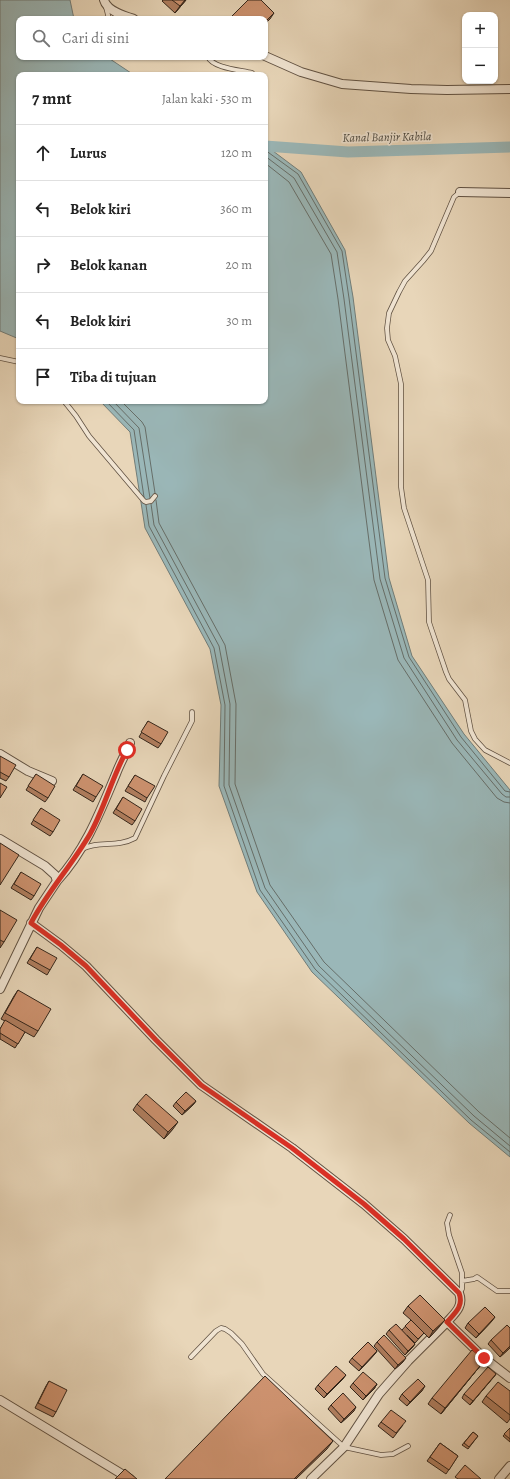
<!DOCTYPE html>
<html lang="id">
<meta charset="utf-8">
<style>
:root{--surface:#fff;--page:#f2f2f2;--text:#222;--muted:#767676;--line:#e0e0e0}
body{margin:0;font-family:Alegreya,serif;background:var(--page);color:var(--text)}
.controls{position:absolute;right:12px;top:12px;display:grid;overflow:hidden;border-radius:8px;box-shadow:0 1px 3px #0004}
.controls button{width:36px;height:36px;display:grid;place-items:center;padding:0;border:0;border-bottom:1px solid var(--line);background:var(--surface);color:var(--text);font:20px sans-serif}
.stop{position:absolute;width:12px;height:12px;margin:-9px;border:3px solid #d93025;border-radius:50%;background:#fff}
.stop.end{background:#d93025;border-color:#fff;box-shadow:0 1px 4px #0008}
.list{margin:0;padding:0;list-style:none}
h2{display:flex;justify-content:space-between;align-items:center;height:52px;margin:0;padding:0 16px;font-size:17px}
h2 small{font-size:13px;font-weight:400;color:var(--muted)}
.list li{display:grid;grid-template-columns:26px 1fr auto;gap:12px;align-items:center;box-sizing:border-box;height:56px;padding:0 16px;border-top:1px solid var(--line)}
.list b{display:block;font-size:15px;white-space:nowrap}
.list em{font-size:13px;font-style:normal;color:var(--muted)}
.icon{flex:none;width:22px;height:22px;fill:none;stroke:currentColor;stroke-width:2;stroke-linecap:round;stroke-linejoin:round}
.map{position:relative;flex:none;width:510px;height:1479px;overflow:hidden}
.search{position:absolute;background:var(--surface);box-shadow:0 1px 3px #0004;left:16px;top:16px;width:252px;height:44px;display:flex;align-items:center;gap:10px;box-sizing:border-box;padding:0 14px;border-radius:8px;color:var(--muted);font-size:15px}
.panel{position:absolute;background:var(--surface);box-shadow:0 1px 3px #0004;left:16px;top:72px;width:252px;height:332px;border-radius:8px}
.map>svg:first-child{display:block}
</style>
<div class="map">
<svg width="510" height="1479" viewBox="0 0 510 1479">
<rect width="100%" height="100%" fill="#e8d6b9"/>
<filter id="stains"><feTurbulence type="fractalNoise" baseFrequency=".005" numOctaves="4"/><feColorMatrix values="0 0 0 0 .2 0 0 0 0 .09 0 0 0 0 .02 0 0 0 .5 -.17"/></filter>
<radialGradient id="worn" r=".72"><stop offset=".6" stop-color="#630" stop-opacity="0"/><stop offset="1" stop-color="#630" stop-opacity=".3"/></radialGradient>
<path fill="#9ab7b8" stroke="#717d79" d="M0 0H70L74 19H19V57H107L134 75H19V339L0 331Z
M265 145 301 172 345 250 353 297 389 578 412 656 464 734 510 790V1157L469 1123 312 972 257 892 219 786 221 705 210 649 145 528 130 432 100 401H265Z"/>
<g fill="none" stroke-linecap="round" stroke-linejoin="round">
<path stroke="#666e69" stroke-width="1" d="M265 150 298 174 342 251 349 298 385 578 409 657 461 737 505 791 510 792
M265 156 294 178 337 252 344 299 380 579 404 658 457 740 502 794 506 797H510
M265 163 289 182 331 254 338 299 374 580 398 660 452 743 497 798 504 802 510 803
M106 401 134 430 144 497
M113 401 139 428 150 498
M121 401 142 422 145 427 155 493
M156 500 159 523 225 645 236 704 235 784 270 885 324 962 479 1112 510 1138
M151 504 154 525 219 646 230 704 229 785 265 888 319 966 474 1116 510 1146
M146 505 149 526 214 648 225 705 224 786 260 890 315 969 471 1120 510 1152"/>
<path stroke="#9ab7b8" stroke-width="11" d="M265 146 348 152 510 147"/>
<defs>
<path id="service" d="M106 7 109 19
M208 57C213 68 240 70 252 73
M460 192 454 197 431 251 423 261 405 281 399 292 389 313 387 328 388 340 395 356 401 384V487L404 508 428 580 429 622 431 628 446 672 449 679 465 700 471 731 475 739 485 750 510 763
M0 358 19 362
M64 401 76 416 89 436 144 501 146 502 151 501 155 496
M82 849C99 840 117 848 135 838L164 776 192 721V712
M450 1215 447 1223 449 1235 462 1273V1289L459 1293
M462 1281 474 1279 477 1277 497 1291H510
M191 1357 216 1331 221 1328 225 1329 231 1333 242 1344 263 1374 344 1447 381 1455 393 1454 408 1446"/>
<path id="minor" d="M104 0C107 11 124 16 134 19
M265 56 301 72 342 84 411 89 447 90 510 89
M460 192 510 193
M0 754 28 771 52 781
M0 839 45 866 55 875 57 881 39 908 0 989
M57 881C86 849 100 812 116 774 120 763 126 753 130 743
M31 923 61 945 86 966 156 1040 201 1085 292 1148 364 1204 404 1239 459 1293C464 1306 455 1313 447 1322
M0 1400 130 1479
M311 1479 344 1447 379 1394 408 1361 447 1322 484 1358 510 1378
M499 1479 510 1466"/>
</defs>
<use href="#service" stroke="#605142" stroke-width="5.5"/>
<use href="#minor" stroke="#605142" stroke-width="10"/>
<use href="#service" stroke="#f0e4d2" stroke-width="4"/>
<use href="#minor" stroke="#f0e4d2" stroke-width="8"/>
</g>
<path fill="#b07e5f" stroke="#33251a" d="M163 0H186L175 13 162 1Z
M148 721 161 744 158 748 139 737Z
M0 756 9 777 6 781 0 778Z
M36 774 48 798 45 802 26 790Z
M83 774 96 797 93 802 73 790Z
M135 775 147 798 145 802 125 791Z
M123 797 135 821 132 825 113 813Z
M41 808 53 832 50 836 31 824Z
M21 872 34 896 31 900 11 888Z
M0 910 4 942 0 948Z
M37 947 50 970 47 975 27 963Z
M18 990 38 1031 34 1037 25 1032 15 1048 0 1039V1029L5 1021 1 1019 14 996Z
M196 1101 193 1105 182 1115 173 1106 176 1102Z
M137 1104 173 1129 164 1139 133 1110Z
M408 1306 440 1326 429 1338 424 1333 415 1343 407 1335 415 1344 412 1348 405 1355 386 1334 389 1330H402L411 1320 403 1313Z
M492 1321 476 1338 465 1328 468 1323Z
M491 1340 510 1348 500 1357 488 1344Z
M377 1342 403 1362 395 1369 374 1346Z
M377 1351 374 1355 359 1371 349 1362 352 1358Z
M485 1360 480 1366 441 1414 428 1404 432 1398Z
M496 1374 470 1405 462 1398 464 1394Z
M343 1379 324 1398 315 1389 318 1385Z
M49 1381 56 1412 53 1417 35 1408 46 1386Z
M353 1383 377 1384 374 1389 363 1400 350 1387Z
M422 1391 407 1406 399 1399 402 1394Z
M510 1391V1419L507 1423 482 1402 486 1396Z
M331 1405 354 1411 341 1423 328 1409Z
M381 1422 403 1425 393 1438 378 1426Z
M510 1428V1442L503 1436Z
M473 1432 478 1436 468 1449 462 1445Z
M440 1443 458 1456 446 1474 427 1461Z"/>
<path fill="#90664e" stroke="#33251a" d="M185 0H186L175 13 180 6Z
M274 13 270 19 265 24V22Z
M196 1101 193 1105 182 1115 185 1111Z
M178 1122 173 1129 164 1139 168 1132Z
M495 1317 492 1321 476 1338 479 1334Z
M445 1320 440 1326 429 1338 433 1331Z
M415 1344 412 1348 405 1355 408 1351Z
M510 1346V1348L500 1357 503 1353Z
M377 1351 374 1355 359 1371 362 1367Z
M406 1358 403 1362 395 1369 398 1365Z
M485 1360 480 1366 441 1414 445 1408Z
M496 1374 493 1378 470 1405 473 1401Z
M346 1375 343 1379 324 1398 327 1394Z
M377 1384 374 1389 363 1400 366 1396Z
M425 1386 422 1391 407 1406 410 1402Z
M356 1407 354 1411 341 1423 344 1419Z
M333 1441 327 1449 296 1479H294Z"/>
<path fill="#cd926f" stroke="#33251a" d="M172 0H185L180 6Z
M248 0H261L274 13 265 22V19H231L230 18Z
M148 721 168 732 161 744 141 732Z
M0 756 16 765 9 777 0 772Z
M36 774 55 786 48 798 28 786Z
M83 774 103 786 96 797 76 786Z
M135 775 155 786 147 798 128 786Z
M0 783 7 787 0 798Z
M123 797 142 809 135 821 116 809Z
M41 808 60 820 53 832 33 820Z
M0 843 19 855 0 885Z
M21 872 41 884 34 896 14 884Z
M0 910 17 920 4 942 0 940Z
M37 947 57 958 50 970 30 959Z
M18 990 51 1009 38 1031 5 1013Z
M5 1020 25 1032 18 1044 0 1033V1029Z
M186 1092 196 1101 185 1111 176 1102Z
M146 1094 178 1122 168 1132 137 1104Z
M420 1295 445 1320 433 1331 408 1306Z
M485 1307 495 1317 479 1334 468 1323Z
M411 1320 424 1333 418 1339 405 1326Z
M396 1324 415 1344 408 1351 389 1330Z
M507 1325 510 1328V1346L503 1353 491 1340Z
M384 1335 406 1358 398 1365 377 1342Z
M368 1342 377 1351 362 1367 352 1358Z
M472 1350 485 1360 445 1408 432 1398Z
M336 1366 346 1375 327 1394 318 1385Z
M488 1367 496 1374 473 1401 464 1394Z
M363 1372 377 1384 366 1396 353 1383Z
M265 1376 333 1441 294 1479H165Z
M418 1379 425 1386 410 1402 402 1394Z
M49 1381 67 1390 56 1412 38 1403Z
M498 1382 510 1391V1415L486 1396Z
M343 1393 356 1407 344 1419 331 1405Z
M391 1410 406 1421 396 1433 381 1422Z
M510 1428V1439L504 1434Z
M473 1432 478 1436 469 1447 464 1443Z
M440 1443 458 1456 449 1470 430 1457Z
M465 1465 481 1479H458L455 1477Z
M125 1469 137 1479H115Z"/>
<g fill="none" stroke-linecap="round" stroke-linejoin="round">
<path stroke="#d93025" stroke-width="5" d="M127 750C112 777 105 807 90 834 72 865 48 891 31 923L61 945 86 966 156 1040 201 1085 292 1148 364 1204 404 1239 459 1293C464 1306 455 1313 447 1322L484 1358"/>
</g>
<g text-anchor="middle" stroke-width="3.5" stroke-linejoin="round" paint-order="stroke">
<g font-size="12" font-style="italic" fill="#4d4a42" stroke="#f0e4d2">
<text transform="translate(387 137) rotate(-1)" y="4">Kanal Banjir Kabila</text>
</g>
</g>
<rect width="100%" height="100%" filter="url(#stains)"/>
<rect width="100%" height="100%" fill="url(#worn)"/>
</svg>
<div class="controls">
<button>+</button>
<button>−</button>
</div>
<div class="stop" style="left:127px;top:750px"></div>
<div class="stop end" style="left:484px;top:1358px"></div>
<div class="search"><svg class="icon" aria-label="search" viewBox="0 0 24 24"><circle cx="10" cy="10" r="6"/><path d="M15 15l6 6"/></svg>Cari di sini</div>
<section class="panel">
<h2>7 mnt<small>Jalan kaki · 530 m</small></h2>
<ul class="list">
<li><svg class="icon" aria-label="ahead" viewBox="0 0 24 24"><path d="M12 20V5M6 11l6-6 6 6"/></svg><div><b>Lurus</b></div><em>120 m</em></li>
<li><svg class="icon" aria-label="left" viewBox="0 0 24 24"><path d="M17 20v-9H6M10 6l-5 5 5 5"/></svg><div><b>Belok kiri</b></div><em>360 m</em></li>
<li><svg class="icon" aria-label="right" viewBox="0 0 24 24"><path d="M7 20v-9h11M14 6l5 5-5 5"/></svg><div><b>Belok kanan</b></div><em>20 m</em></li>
<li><svg class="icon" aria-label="left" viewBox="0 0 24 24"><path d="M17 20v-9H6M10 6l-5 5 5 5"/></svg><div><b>Belok kiri</b></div><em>30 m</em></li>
<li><svg class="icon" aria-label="arrive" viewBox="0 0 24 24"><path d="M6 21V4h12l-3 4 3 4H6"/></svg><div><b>Tiba di tujuan</b></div></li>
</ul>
</section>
</div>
